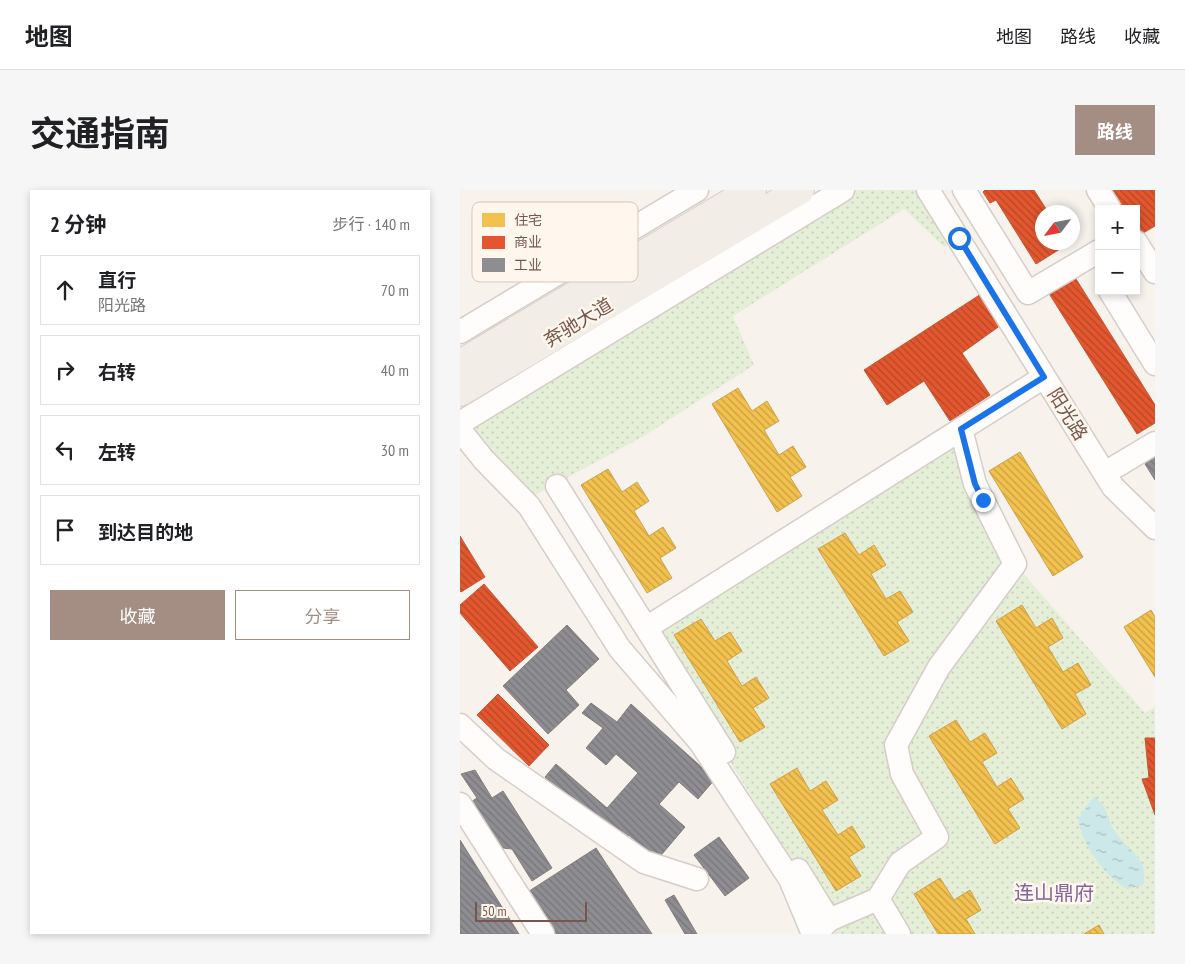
<!DOCTYPE html>
<html lang="zh">
<meta charset="utf-8">
<style>
:root{--surface:#fff;--page:#f6f6f6;--text:#202124;--muted:#757577;--line:#e0e0e0;--accent:#a48d83}
body{margin:0;font-family:"PT Sans Narrow","Noto Sans SC",sans-serif;background:var(--page);color:var(--text)}
.controls{position:absolute;right:15px;top:15px;display:grid;overflow:hidden;border-radius:0px;box-shadow:0 2px 8px #0003}
.controls button{width:45px;height:45px;display:grid;place-items:center;padding:0;border:0;border-bottom:1px solid var(--line);background:var(--surface);color:var(--text);font:25px sans-serif}
.compass{position:absolute;left:575px;top:15px;width:45px;height:45px;border-radius:50%;background:var(--surface);box-shadow:0 2px 8px #0003;rotate:238deg}
.scale{position:absolute;left:15px;bottom:12px;width:112px;box-sizing:border-box;padding-left:5px;border:2px solid #77574b;border-top:0;font-size:14px;line-height:18px;white-space:nowrap;color:#77574b;-webkit-text-stroke:4px #fff7ee;paint-order:stroke}
.stop{position:absolute;width:15px;height:15px;margin:-11px;border:4px solid #1a73e8;border-radius:50%;background:#fff}
.stop.end{background:#1a73e8;border-color:#fff;box-shadow:0 1px 5px #0008}
.list{margin:0;padding:0;list-style:none}
h2{display:flex;justify-content:space-between;align-items:center;height:65px;margin:0;padding:0 20px;font-size:21px}
h2 small{font-size:16px;font-weight:400;color:var(--muted)}
.list li{display:grid;grid-template-columns:32px 1fr auto;gap:15px;align-items:center;box-sizing:border-box;height:70px;margin:0 10px 10px;padding:0 10px;border:1px solid var(--line);border-radius:0px}
.list b{display:block;font-size:19px;white-space:nowrap}
.list p{margin:0;font-size:16px;white-space:nowrap;color:var(--muted)}
.list em{font-size:16px;font-style:normal;color:var(--muted)}
.actions{display:flex;gap:10px;padding:15px 20px}
.actions a{flex:1;padding:11px 0;border:1px solid var(--accent);border-radius:0px;text-align:center;font-size:18px;color:var(--accent)}
.actions .main{background:var(--accent);color:#fff}
.icon{flex:none;width:28px;height:28px;fill:none;stroke:currentColor;stroke-width:2;stroke-linecap:round;stroke-linejoin:round}
.map{position:relative;flex:none;width:695px;height:744px;overflow:hidden;border-radius:0px}
header{display:flex;align-items:center;gap:30px;box-sizing:border-box;height:70px;padding:0 25px;background:var(--surface);border-bottom:1px solid var(--line)}
header strong{font-size:24px}
nav{display:flex;gap:28px;margin-inline-start:auto;font-size:18px}
.intro{display:flex;align-items:center;justify-content:space-between;box-sizing:border-box;height:120px;padding:0 30px}
h1{margin:0;font-size:35px}
.button{padding:12px 22px;border-radius:0px;background:var(--accent);color:#fff;font-size:18px;font-weight:700}
main{display:flex;gap:30px;padding:0 30px}
aside{flex:1;background:var(--surface);border-radius:0px;box-shadow:0 2px 8px #0003}
.map>svg:first-child{display:block}
</style>
<header>
<strong>地图</strong>
<nav><a>地图</a><a>路线</a><a>收藏</a></nav>
</header>
<div class="intro"><h1>交通指南</h1><a class="button">路线</a></div>
<main>
<aside>
<h2>2 分钟<small>步行 · 140 m</small></h2>
<ul class="list">
<li><svg class="icon" aria-label="ahead" viewBox="0 0 24 24"><path d="M12 20V5M6 11l6-6 6 6"/></svg><div><b>直行</b><p>阳光路</p></div><em>70 m</em></li>
<li><svg class="icon" aria-label="right" viewBox="0 0 24 24"><path d="M7 20v-9h11M14 6l5 5-5 5"/></svg><div><b>右转</b></div><em>40 m</em></li>
<li><svg class="icon" aria-label="left" viewBox="0 0 24 24"><path d="M17 20v-9H6M10 6l-5 5 5 5"/></svg><div><b>左转</b></div><em>30 m</em></li>
<li><svg class="icon" aria-label="arrive" viewBox="0 0 24 24"><path d="M6 21V4h12l-3 4 3 4H6"/></svg><div><b>到达目的地</b></div></li>
</ul>
<div class="actions"><a class="main">收藏</a><a>分享</a></div>
</aside>
<div class="map">
<svg width="695" height="744" viewBox="0 0 695 744">
<defs>
<pattern id="grass-dots" width="8" height="8" patternUnits="userSpaceOnUse" patternTransform="scale(1.25)"><rect width="8" height="8" fill="#e5eed7"/><path d="M2 2h.1M6 6h.1" fill="none" stroke="#c8ceba" stroke-width="1.8" stroke-linecap="round"/></pattern>
<pattern id="water-ripples" width="26" height="14" patternUnits="userSpaceOnUse" patternTransform="scale(1.25)"><rect width="26" height="14" fill="#cde8e8"/><path d="M2 4q2-2 4 0t4 0M15 11q2-2 4 0t4 0" fill="none" stroke="#abbfbe"/></pattern>
<pattern id="homes-back-hatch" width="6" height="6" patternUnits="userSpaceOnUse" patternTransform="scale(1.25)"><rect width="6" height="6" fill="#f2c14e"/><path d="M-1 5l2 2M0 0l6 6M5-1l2 2" fill="none" stroke="#c9a043"/></pattern>
<pattern id="shops-back-hatch" width="6" height="6" patternUnits="userSpaceOnUse" patternTransform="scale(1.25)"><rect width="6" height="6" fill="#e4572e"/><path d="M-1 5l2 2M0 0l6 6M5-1l2 2" fill="none" stroke="#b44828"/></pattern>
<pattern id="industry-back-hatch" width="6" height="6" patternUnits="userSpaceOnUse" patternTransform="scale(1.25)"><rect width="6" height="6" fill="#8d8d92"/><path d="M-1 5l2 2M0 0l6 6M5-1l2 2" fill="none" stroke="#787679"/></pattern>
</defs>
<rect width="100%" height="100%" fill="#f7f2ec"/>
<path fill="url(#grass-dots)" d="M383 0H468L499 48 484 57 444 19 273 126 294 175 184 246 64 311 0 233Z
M501 239 555 374 685 523 695 517V744H356L369 730 186 438Z"/>
<path fill="url(#water-ripples)" d="M635 607C650 619 646 630 656 643 669 663 690 667 683 695L668 699C647 690 620 651 618 628 625 621 627 613 635 607Z"/>
<path fill="url(#homes-back-hatch)" stroke="#cda14d" d="M278 198 292 221 307 211 319 231 304 240 319 265 333 256 346 277 330 287 342 306 317 322 252 214Z
M560 262 623 367 593 386 529 281Z
M148 279 162 302 177 292 189 311 174 321 189 346 203 337 216 358 200 368 212 388 187 403 121 295Z
M385 343 399 365 414 355 426 375 411 384 426 409 440 401 453 422 437 432 449 451 424 466 358 359Z
M562 415 576 438 592 428 603 448 588 457 603 482 618 473 631 495 615 504 626 524 602 539 536 431Z
M691 420 695 427V487L664 437Z
M241 429 255 451 270 442 282 461 267 471 282 496 296 487 309 508 293 518 305 537 280 552 214 445Z
M496 530 510 552 525 543 537 563 522 572 537 597 551 588 564 609 548 619 560 638 535 654 469 546Z
M337 578 350 601 366 591 378 610 362 620 378 645 392 636 405 657 389 667 401 686 376 701 310 594Z
M480 688 494 710 510 700 521 720 506 729 515 744H478L454 704Z
M639 735 644 744H624Z"/>
<path fill="url(#shops-back-hatch)" stroke="#c35737" d="M525 0H574L588 22H582V52L608 54 576 74 536 10 530 13 523 2Z
M651 0H695V36L678 46 676 19H662Z
M611 81 695 215V233L677 244 585 97Z
M521 104 541 135 502 163 530 205 490 231 464 191 427 215 404 180Z
M0 346 25 387 1 402 0 401Z
M24 394 78 457 50 481 0 423V415Z
M38 504 89 555 69 576 17 525Z
M685 548H695V625L682 589 689 588Z"/>
<path fill="url(#industry-back-hatch)" stroke="#867d7d" d="M695 267V290L685 274Z
M107 435 139 469 106 500 119 515 88 544 43 496Z
M131 513 157 532 171 514 255 589 238 609 219 592 199 614 225 637 197 670 169 645 161 655 85 587 96 574 147 618 178 583 156 564 146 575 126 558 143 538 122 523Z
M15 580 32 608 43 601 92 678 72 691 52 659 43 658 11 612 17 608 1 584Z
M259 647 289 688 265 706 234 665Z
M0 650 59 744H0Z
M136 658 192 744H88L63 705Z
M214 705 237 744H225L205 710Z"/>
<g fill="none" stroke-linecap="round" stroke-linejoin="round">
<defs>
<path id="minor" d="M468 0 653 297 695 338
M504 0 568 103 639 61
M638 0 650 19
M676 52 695 82
M650 101 695 174
M0 142 237 0
M0 233 383 0
M0 240 24 270 69 316 160 459 240 552 330 689 353 744
M645 283 695 253
M97 296 264 562
M186 438 584 187
M0 535 36 569 184 672 237 689
M0 614 83 744
M338 680 369 730
M418 709 439 744
M356 744 369 730 418 709 440 673 477 647 442 584 436 555 479 477 555 374 515 294 501 239"/>
<path id="major" d="M0 174 292 0
M0 202 340 0"/>
</defs>
<use href="#minor" stroke="#d6cdc8" stroke-width="25"/>
<use href="#major" stroke="#d9cfca" stroke-width="30"/>
<use href="#minor" stroke="#fefdfc" stroke-width="22"/>
<use href="#major" stroke="#f2ede6" stroke-width="28"/>
</g>
<g fill="none" stroke-linecap="round" stroke-linejoin="round">
<path stroke="#1a73e8" stroke-width="6" d="M499 48 584 187 501 239 515 294 523 310"/>
</g>
<g text-anchor="middle" stroke-width="5" stroke-linejoin="round" paint-order="stroke">
<g font-size="19" fill="#77574b" stroke="#fff7ee">
<text transform="translate(118 132) rotate(-31)" y="7">奔驰大道</text>
<text transform="translate(608 224) rotate(58)" y="7">阳光路</text>
</g>
<g font-size="20" fill="#84679a" stroke="#fff7ee">
<text x="594" y="710">连山鼎府</text>
</g>
</g>
<rect x="12" y="12" width="166" height="80" rx="8" fill="#fff7ee" stroke="#d6c7bd" stroke-width="1"/>
<rect x="22" y="23" width="23" height="14" fill="#f2c14e"/>
<rect x="22" y="46" width="23" height="13" fill="#e4572e"/>
<rect x="22" y="68" width="23" height="14" fill="#8d8d92"/>
<g font-size="14" fill="#77574b">
<text x="54" y="35">住宅</text>
<text x="54" y="57">商业</text>
<text x="54" y="80">工业</text>
</g>
</svg>
<div class="controls">
<button>+</button>
<button>−</button>
</div>
<svg class="compass" viewBox="-18 -18 36 36"><path d="M0-13l5 13h-10z" fill="#e53935"/><path d="M0 13l5-13h-10z" fill="#757577"/></svg>
<div class="scale">50 m</div>
<div class="stop" style="left:499px;top:48px"></div>
<div class="stop end" style="left:523px;top:310px"></div>
</div>
</main>
